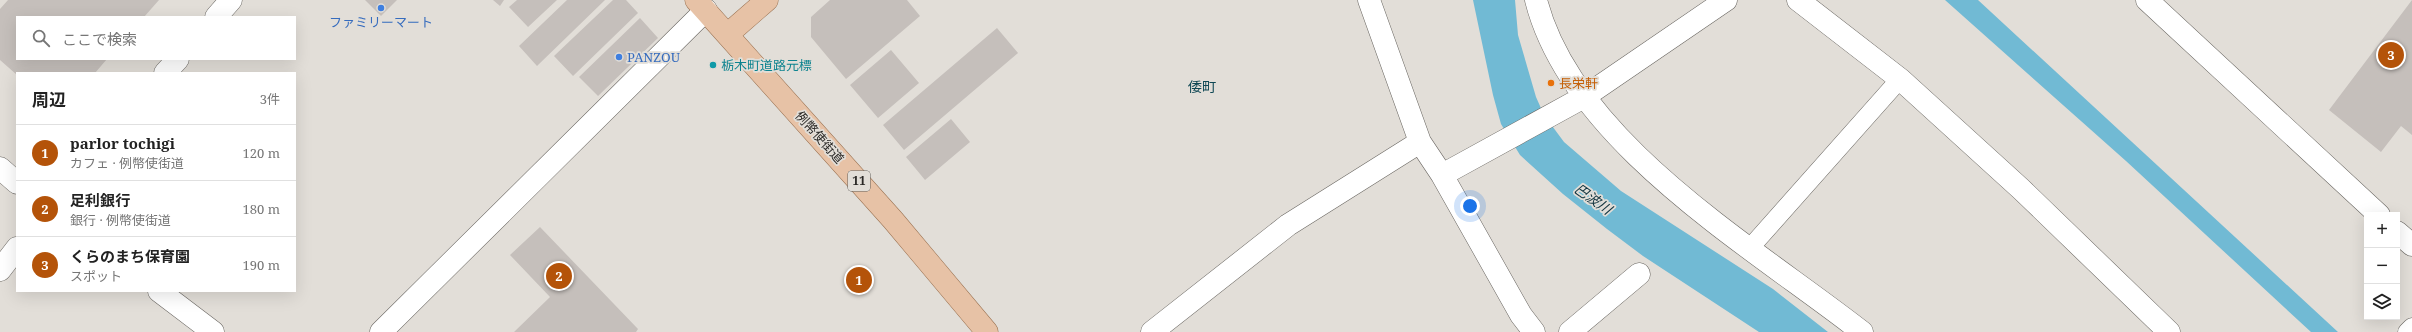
<!DOCTYPE html>
<html lang="ja">
<meta charset="utf-8">
<style>
:root{--surface:#fff;--page:#f6f6f6;--text:#222;--muted:#767676;--line:#e0e0e0;--accent:#b45309}
body{margin:0;font-family:"Noto Serif","Noto Sans JP",serif;background:var(--page);color:var(--text)}
.controls{position:absolute;right:12px;bottom:12px;display:grid;overflow:hidden;border-radius:0px;box-shadow:0 4px 16px #0002}
.controls button{width:36px;height:36px;display:grid;place-items:center;padding:0;border:0;border-bottom:1px solid var(--line);background:var(--surface);color:var(--text);font:20px sans-serif}
.you{position:absolute;left:1470px;top:206px;width:14px;height:14px;margin:-10px;border:3px solid #fff;border-radius:50%;background:#1a73e8;box-shadow:0 0 0 6px #1a73e833}
.badge{display:grid;place-items:center;width:26px;height:26px;border-radius:50%;background:var(--accent);color:#fff;font-size:13px;font-weight:700}
.pin{position:absolute;translate:-50% -50%;border:2px solid #fff;box-shadow:0 1px 4px #0006}
.list{margin:0;padding:0;list-style:none}
h2{display:flex;justify-content:space-between;align-items:center;height:52px;margin:0;padding:0 16px;font-size:17px}
h2 small{font-size:13px;font-weight:400;color:var(--muted)}
.list li{display:grid;grid-template-columns:26px 1fr auto;gap:12px;align-items:center;box-sizing:border-box;height:56px;padding:0 16px;border-top:1px solid var(--line)}
.list b{display:block;font-size:15px;white-space:nowrap}
.list p{margin:0;font-size:13px;white-space:nowrap;color:var(--muted)}
.list em{font-size:13px;font-style:normal;color:var(--muted)}
.icon{flex:none;width:22px;height:22px;fill:none;stroke:currentColor;stroke-width:2;stroke-linecap:round;stroke-linejoin:round}
.map{position:relative;flex:none;width:2412px;height:332px;overflow:hidden}
.search{position:absolute;background:var(--surface);box-shadow:0 4px 16px #0002;left:16px;top:16px;width:280px;height:44px;display:flex;align-items:center;gap:10px;box-sizing:border-box;padding:0 14px;border-radius:0px;color:var(--muted);font-size:15px}
.panel{position:absolute;background:var(--surface);box-shadow:0 4px 16px #0002;left:16px;top:72px;width:280px;height:220px;border-radius:0px}
.map>svg:first-child{display:block}
</style>
<div class="map">
<svg width="2412" height="332" viewBox="0 0 2412 332">
<rect width="100%" height="100%" fill="#e2ded8"/>
<path fill="#71bad4" d="M1473 0H1515L1518 35 1536 97 1544 115 1564 142 1621 191 1773 289 1828 332H1759L1643 256 1607 229 1563 194 1520 155 1501 124 1493 95Z
M1945 0H1978L2338 332H2311L2126 161Z"/>
<path fill="#c5bfbb" d="M8 0H159L144 17H17V59H107L95 73 17 75 0 60V9Z
M365 0H397L381 16Z
M493 0H504L500 6Z
M517 0H557L528 27 509 7Z
M567 0H605L537 66 519 46Z
M613 0H626L638 13 573 76 554 56Z
M830 0H907L920 16 846 79 811 37V17Z
M2412 0V135L2401 126 2381 152 2329 110Z
M640 18 658 38 598 96 579 77Z
M997 28 1018 53 904 150 883 125Z
M891 50 919 83 878 118 850 85Z
M951 119 970 142 925 180 906 157Z
M540 227 638 329 636 332H514L550 297 510 255Z"/>
<g fill="none" stroke-linecap="round" stroke-linejoin="round">
<defs>
<path id="service" d="M1749 249 1900 79
M2407 332 2412 327"/>
<path id="minor" d="M1369 0 1420 142 1442 175 1521 315 1534 332
M1536 0C1572 142 1752 246 1862 332
M1798 0 1900 79 2021 189 2169 332
M2147 0 2379 215
M0 168 17 183
M1442 175 1584 97 1726 0
M2397 232 2412 245
M159 291 213 332
M381 332 706 10
M1152 332 1288 225 1420 142
M1570 332 1639 274"/>
<path id="tertiary" d="M216 17 231 0
M165 73 178 59
M0 270 17 248"/>
<path id="primary" d="M696 0 893 220 987 332
M728 34 767 0"/>
</defs>
<use href="#service" stroke="#696661" stroke-width="19"/>
<use href="#minor" stroke="#696661" stroke-width="23"/>
<use href="#tertiary" stroke="#696661" stroke-width="23"/>
<use href="#primary" stroke="#9a7252" stroke-width="23"/>
<use href="#service" stroke="#fff" stroke-width="18"/>
<use href="#minor" stroke="#fff" stroke-width="22"/>
<use href="#tertiary" stroke="#fff" stroke-width="22"/>
<use href="#primary" stroke="#e7c2a6" stroke-width="22"/>
</g>
<g fill="#3f7fe0" stroke="#e2ded8" stroke-width="1.5">
<circle cx="381" cy="8" r="4"/>
<circle cx="619" cy="57" r="4"/>
</g>
<circle fill="#0f9aa8" stroke="#e2ded8" stroke-width="1.5" cx="713" cy="65" r="4"/>
<circle fill="#e8710a" stroke="#e2ded8" stroke-width="1.5" cx="1551" cy="83" r="4"/>
<g text-anchor="middle" stroke-width="3.5" stroke-linejoin="round" paint-order="stroke">
<rect fill="#e2ded8" stroke="#615f5b" stroke-width="1" x="848" y="171" width="22" height="20" rx="3"/>
<g font-size="12" font-weight="bold" fill="#2a2826">
<text x="859" y="185">11</text>
</g>
<g font-size="13" fill="#366cbe" stroke="#e2ded8">
<text x="381" y="27">ファミリーマート</text>
<text x="627" y="62" text-anchor="start">PANZOU</text>
</g>
<g font-size="13" fill="#0d838f" stroke="#e2ded8" text-anchor="start">
<text x="721" y="70">栃木町道路元標</text>
</g>
<g font-size="13" fill="#c56008" stroke="#e2ded8" text-anchor="start">
<text x="1559" y="88">長栄軒</text>
</g>
<g font-size="13" fill="#2a2826" stroke="#e2ded8">
<text transform="translate(820 137) rotate(48)" y="5">例幣使街道</text>
</g>
<g font-size="14" fill="#0e4754" stroke="#e2ded8">
<text x="1202" y="92">倭町</text>
</g>
<g font-size="14" font-style="italic" fill="#11343f" stroke="#e2ded8">
<text transform="translate(1593 199) rotate(35)" y="5">巴波川</text>
</g>
</g>
</svg>
<div class="controls">
<button>+</button>
<button>−</button>
<button><svg class="icon" aria-label="layers" viewBox="0 0 24 24"><path d="M12 4l9 5-9 5-9-5zM3 14l9 5 9-5"/></svg></button>
</div>
<div class="you"></div>
<div class="pin badge" style="left:859px;top:280px">1</div>
<div class="pin badge" style="left:559px;top:276px">2</div>
<div class="pin badge" style="left:2391px;top:55px">3</div>
<div class="search"><svg class="icon" aria-label="search" viewBox="0 0 24 24"><circle cx="10" cy="10" r="6"/><path d="M15 15l6 6"/></svg>ここで検索</div>
<section class="panel">
<h2>周辺<small>3件</small></h2>
<ul class="list">
<li><span class="badge">1</span><div><b>parlor tochigi</b><p>カフェ · 例幣使街道</p></div><em>120 m</em></li>
<li><span class="badge">2</span><div><b>足利銀行</b><p>銀行 · 例幣使街道</p></div><em>180 m</em></li>
<li><span class="badge">3</span><div><b>くらのまち保育園</b><p>スポット</p></div><em>190 m</em></li>
</ul>
</section>
</div>
